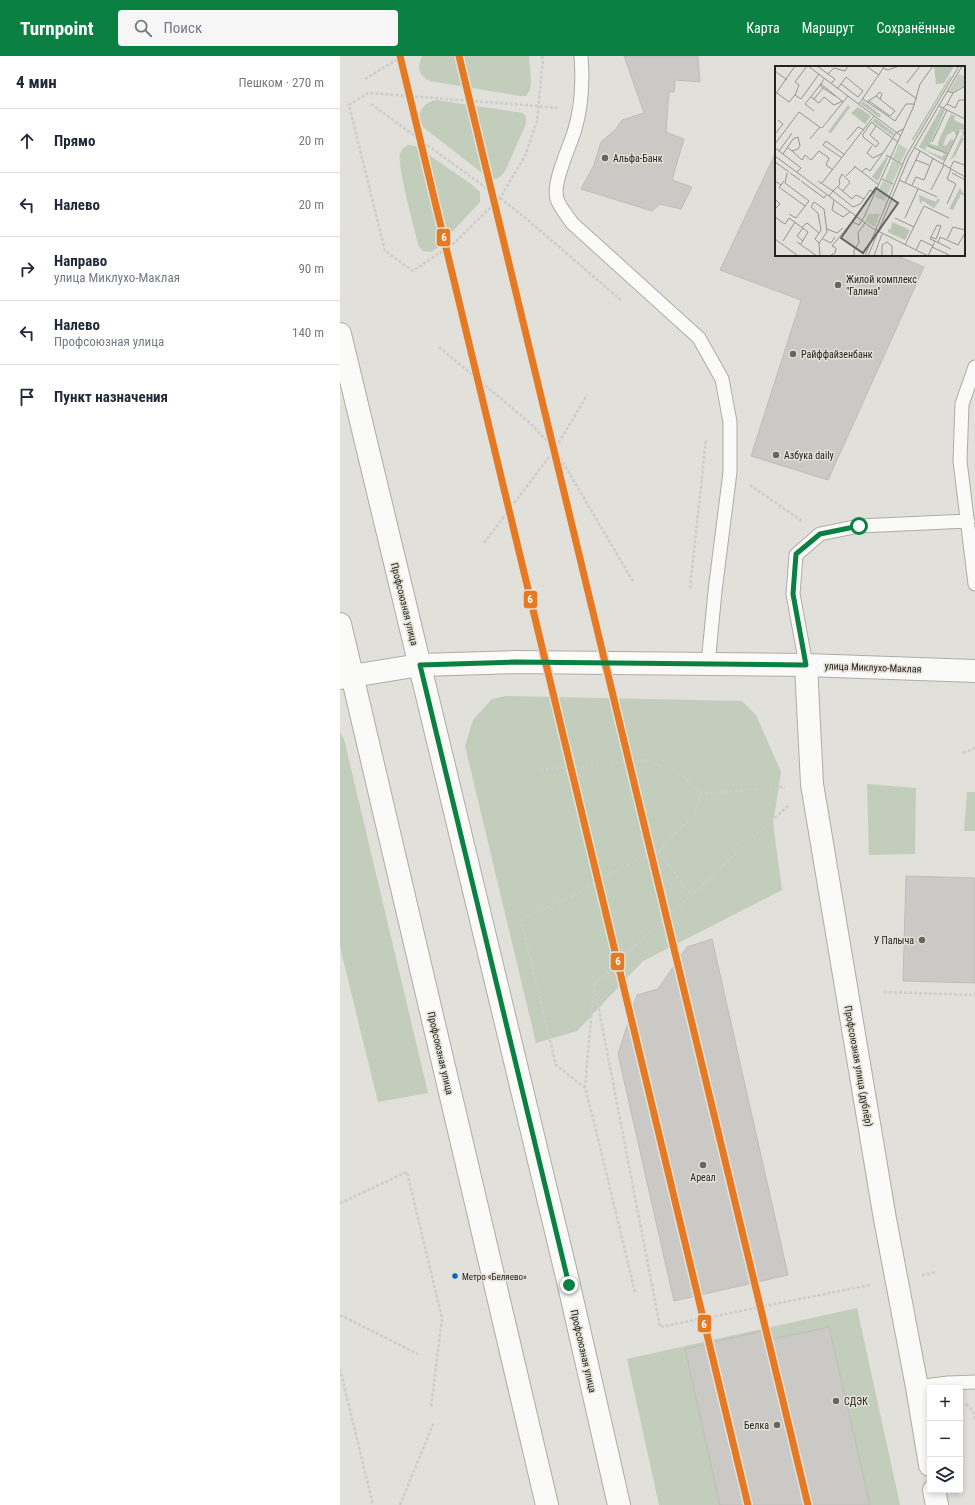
<!DOCTYPE html>
<html lang="ru">
<meta charset="utf-8">
<style>
:root{--surface:#fff;--page:#f6f6f7;--text:#1f2937;--muted:#747a83;--line:#e0e1e3;--accent:#0b8043}
body{margin:0;font-family:"Roboto Condensed",sans-serif;background:var(--page);color:var(--text)}
.controls{position:absolute;right:12px;bottom:12px;display:grid;overflow:hidden;border-radius:4px;box-shadow:0 2px 6px #0003}
.controls button{width:36px;height:36px;display:grid;place-items:center;padding:0;border:0;border-bottom:1px solid var(--line);background:var(--surface);color:var(--text);font:20px sans-serif}
.stop{position:absolute;width:12px;height:12px;margin:-9px;border:3px solid #0b8043;border-radius:50%;background:#fff}
.stop.end{background:#0b8043;border-color:#fff;box-shadow:0 1px 4px #0008}
.list{margin:0;padding:0;list-style:none}
h2{display:flex;justify-content:space-between;align-items:center;height:52px;margin:0;padding:0 16px;font-size:17px}
h2 small{font-size:13px;font-weight:400;color:var(--muted)}
.list li{display:grid;grid-template-columns:26px 1fr auto;gap:12px;align-items:center;box-sizing:border-box;height:64px;padding:0 16px;border-top:1px solid var(--line)}
.list b{display:block;font-size:15px;white-space:nowrap}
.list p{margin:0;font-size:13px;white-space:nowrap;color:var(--muted)}
.list em{font-size:13px;font-style:normal;color:var(--muted)}
.icon{flex:none;width:22px;height:22px;fill:none;stroke:currentColor;stroke-width:2;stroke-linecap:round;stroke-linejoin:round}
.map{position:relative;flex:none;width:635px;height:1449px;overflow:hidden}
header{display:flex;align-items:center;gap:24px;box-sizing:border-box;height:56px;padding:0 20px;background:var(--accent);color:#fff}
header strong{font-size:19px}
nav{display:flex;gap:22px;margin-inline-start:auto;font-size:14px}
.search{width:280px;height:36px;background:var(--page);display:flex;align-items:center;gap:10px;box-sizing:border-box;padding:0 14px;border-radius:4px;color:var(--muted);font-size:15px}
main{display:flex}
aside{flex:1;background:var(--surface)}
.map>svg:first-child{display:block}
</style>
<header>
<strong>Turnpoint</strong>
<div class="search"><svg class="icon" aria-label="search" viewBox="0 0 24 24"><circle cx="10" cy="10" r="6"/><path d="M15 15l6 6"/></svg>Поиск</div>
<nav><a>Карта</a><a>Маршрут</a><a>Сохранённые</a></nav>
</header>
<main>
<aside>
<h2>4 мин<small>Пешком · 270 m</small></h2>
<ul class="list">
<li><svg class="icon" aria-label="ahead" viewBox="0 0 24 24"><path d="M12 20V5M6 11l6-6 6 6"/></svg><div><b>Прямо</b></div><em>20 m</em></li>
<li><svg class="icon" aria-label="left" viewBox="0 0 24 24"><path d="M17 20v-9H6M10 6l-5 5 5 5"/></svg><div><b>Налево</b></div><em>20 m</em></li>
<li><svg class="icon" aria-label="right" viewBox="0 0 24 24"><path d="M7 20v-9h11M14 6l5 5-5 5"/></svg><div><b>Направо</b><p>улица Миклухо-Маклая</p></div><em>90 m</em></li>
<li><svg class="icon" aria-label="left" viewBox="0 0 24 24"><path d="M17 20v-9H6M10 6l-5 5 5 5"/></svg><div><b>Налево</b><p>Профсоюзная улица</p></div><em>140 m</em></li>
<li><svg class="icon" aria-label="arrive" viewBox="0 0 24 24"><path d="M6 21V4h12l-3 4 3 4H6"/></svg><div><b>Пункт назначения</b></div></li>
</ul>
</aside>
<div class="map">
<svg width="635" height="1449" viewBox="0 0 635 1449">
<rect width="100%" height="100%" fill="#e1e0da"/>
<path fill="#c2cdbb" d="M82 0H189L191 25 190 34 186 40H180L90 25C78 20 77 11 82 0Z
M96 44 183 57 186 61V68L165 115 160 121 153 124 146 120 83 71C75 58 82 47 96 44Z
M68 89 76 90 131 128 140 136V146L98 191 91 196 83 195 79 191C75 175 57 110 60 98 62 93 64 92 68 89Z
M166 640 402 645 416 659 441 716 433 767 442 834 303 905 237 975 196 987 125 690 133 664 152 643Z
M0 677 4 683 88 1037 38 1046 0 891Z
M527 728 576 732 575 798 529 799Z
M627 736H635V775H624Z
M517 1252 560 1449H319L287 1303Z"/>
<path fill="#cbc9c6" stroke="#bfbdba" d="M284 0H358L360 26 335 24 334 36H329L326 76 344 83 332 124 352 131 341 153 320 148 312 155 241 133 254 109 261 86 276 73 282 64 304 57Z
M436 96V199H555L584 211 488 424 411 400 461 244 380 214Z
M566 820 635 822V927L563 925Z
M372 883 448 1219 334 1245 278 998 297 939 318 933 347 891Z
M489 1271 530 1449H380L345 1293 426 1274 428 1284Z"/>
<g fill="none" stroke-linecap="round" stroke-linejoin="round">
<defs>
<path id="lane" d="M241 0C243 25 242 49 235 73 230 91 212 126 217 143 219 150 228 161 232 167L359 282 382 323 390 366V416L375 535 368 608
M635 311 622 348 620 405 635 528
M466 609 453 538 456 499 480 478 519 470 628 465
M577 1331 608 1327 635 1326"/>
<path id="street" d="M466 609 472 728 545 1163 577 1331 590 1409
M594 1434 597 1449"/>
<path id="secondary" d="M0 622 80 609 175 606 466 609 635 615"/>
<path id="primary" d="M0 278 228 1225 279 1449
M0 568 207 1449"/>
</defs>
<use href="#lane" stroke="#adaca7" stroke-width="15"/>
<use href="#street" stroke="#adaca7" stroke-width="24"/>
<use href="#secondary" stroke="#adaca7" stroke-width="24"/>
<use href="#primary" stroke="#adaca7" stroke-width="24"/>
<path stroke="#cdcccb" stroke-width="2.5" stroke-dasharray="3 2" stroke-linecap="butt" d="M202 0 203 3 197 65 185 100 160 142 113 188 73 215 45 195 9 49 28 37 198 50 218 52
M25 23 63 0
M31 48 160 142 189 165 282 245
M99 291 189 366 215 393 294 527
M410 429 462 465
M144 487 215 393 247 339
M350 532 366 384
M623 697 635 692
M201 714 306 704 340 718 361 738 445 731
M318 796 351 838
M254 928 320 1271 530 1229
M544 936 635 939
M245 1032 216 1009 181 864 232 840 282 811 318 796 354 759 361 738
M0 1147 67 1116 102 1262 91 1351
M582 1219 597 1216
M295 1236 254 1066 245 1032 254 928 449 749
M0 1259 78 1298
M0 1313 33 1449
M626 1348 632 1354 635 1363
M60 1449 94 1366"/>
<use href="#lane" stroke="#fafaf9" stroke-width="13"/>
<use href="#street" stroke="#fafaf9" stroke-width="22"/>
<use href="#secondary" stroke="#fafaf9" stroke-width="22"/>
<use href="#primary" stroke="#fafaf9" stroke-width="22"/>
<defs>
<path id="metro-1" d="M60 0 408 1449
M119 0 468 1449"/>
</defs>
<use href="#metro-1" stroke="#e4e1d7" stroke-width="10"/>
<use href="#metro-1" stroke="#e67923" stroke-width="7"/>
</g>
<g fill="none" stroke-linecap="round" stroke-linejoin="round">
<path stroke="#0b8043" stroke-width="5" d="M229 1229 80 609 175 606 466 609 453 538 456 498 480 478 519 470"/>
</g>
<g fill="#666560" stroke="#e4e1d7" stroke-width="1.5">
<circle cx="265" cy="102" r="4"/>
<circle cx="498" cy="229" r="4"/>
<circle cx="453" cy="298" r="4"/>
<circle cx="436" cy="399" r="4"/>
<circle cx="582" cy="884" r="4"/>
<circle cx="363" cy="1109" r="4"/>
<circle cx="496" cy="1345" r="4"/>
<circle cx="437" cy="1369" r="4"/>
</g>
<circle fill="#0065bd" stroke="#e4e1d7" stroke-width="1.5" cx="115" cy="1220" r="3.5"/>
<g text-anchor="middle" stroke-width="3" stroke-linejoin="round" paint-order="stroke">
<g font-size="9" fill="#24231f" stroke="#e4e1d7" text-anchor="start">
<text x="122" y="1224">Метро «Беляево»</text>
</g>
<g font-size="10" fill="#24231f" stroke="#e4e1d7" text-anchor="start">
<text x="273" y="106">Альфа-Банк</text>
<text x="506" y="227">Жилой комплекс<tspan x="506" dy="12">"Галина"</tspan></text>
<text x="461" y="302">Райффайзенбанк</text>
<text x="444" y="403">Азбука daily</text>
<text x="574" y="888" text-anchor="end">У Палыча</text>
<text x="363" y="1125" text-anchor="middle">Ареал</text>
<text x="504" y="1349">СДЭК</text>
<text x="429" y="1373" text-anchor="end">Белка</text>
</g>
<g font-size="10" fill="#24231f" stroke="#e4e1d7">
<text transform="translate(65 548) rotate(76)" y="4">Профсоюзная улица</text>
<text transform="translate(533 611) rotate(2)" y="4">улица Миклухо-Маклая</text>
<text transform="translate(101 997) rotate(77)" y="4">Профсоюзная улица</text>
<text transform="translate(519 1010) rotate(80)" y="4">Профсоюзная улица (дублёр)</text>
<text transform="translate(244 1295) rotate(77)" y="4">Профсоюзная улица</text>
</g>
</g>
<g transform="translate(435 10)">
<rect width="190" height="190" fill="#e1e0da"/>
<path d="M184 8 190 11V19L178 26 174 25ZM124 78 132 83 126 96 118 92ZM118 94 126 98 117 117 110 113ZM108 115 117 118 110 135 100 131ZM93 148H105L100 161 90 155Z" fill="#c2cdbb"/>
<path d="M159 0H179L169 17 161 18ZM175 10 176 11 138 75 137 73ZM88 35 106 49 105 52 86 38ZM73 39 75 41 67 52 56 67 53 66ZM83 41 96 50 90 58 76 47ZM166 42 170 44 155 78 163 80V76L176 48 180 50 179 54 190 59V64H184L181 70 179 65 172 69 168 79 171 80 176 73 179 74 172 87 152 80 150 84 167 91 169 88 172 89 169 95 144 81ZM100 52 119 67 118 70 97 55ZM186 65H190L187 72 190 74H188L180 90 187 94 179 90 175 95 188 67ZM112 90 113 92 103 115 97 111ZM185 122 190 130 186 128 178 144 174 143ZM144 129 161 136 163 132 165 134 159 142 148 135 145 138ZM117 156 135 164 130 174 113 166 114 162 116 164Z" fill="#b9c4b2"/>
<path fill="none" stroke="#95948f" stroke-width="1" d="M33 0 126 70M42 0 60 13 56 18M91 0 104 9M108 2 113 4 124 0M0 5 12 14M53 8 59 2 70 5 73 0M49 13 46 18 67 35M114 13 142 33M132 17 145 0M44 19 60 30M62 23 66 18 71 11 88 25 83 31 66 18M172 25 178 27 190 20M2 27 14 36 20 29 26 33 44 8M0 29 20 0M20 29 24 19 20 16 32 0M101 30 105 26 107 28 105 33M36 31 44 37 49 31 59 39 68 35M39 33 48 22M88 33 120 55 131 38H140M92 36 101 30 120 45 115 50 94 35M84 38 109 1M172 38 178 27M164 40 190 53M168 42 172 38 180 42 184 34H190M39 45 30 38 46 18M96 56 123 76M96 57 88 68V71L101 81 104 77 95 69 101 60M47 62 73 30M0 68 8 58 3 54M35 73 45 61M72 74 83 61 89 64M157 76 172 44M0 78 24 46 46 62M97 80 92 87 98 92 108 87 121 67 128 63M153 80 173 88M0 82 8 88 18 73 23 71 25 80 23 83 17 85 13 82M140 82 190 111M4 85 17 67M17 85 27 94 30 89 36 94 44 85 54 92 51 99 58 104M8 88 26 102 22 106M111 89 127 98M0 90 97 162 153 190M67 92 48 79 51 75 70 89M141 94 154 99M0 96 14 106M168 98 184 65M79 100 87 106 91 102 95 105 108 87M175 102 179 95 189 99M87 106 104 119M12 107 10 117 34 135 21 152 14 148M15 107 25 114M177 107 190 114M71 110 80 101M107 113 118 118M124 114 162 131M0 115 6 119 9 115M26 115 49 132 52 128M43 115 58 125 54 130M47 117 99 50M130 117 145 85M6 119 4 121 30 140M137 119 141 111 149 114 158 92M63 121 77 133 81 129 89 133 95 124 100 127M156 124 169 99M68 125 75 116 67 108 64 114 65 118 58 125 78 141 85 138 89 133M0 133 5 138 0 143M59 134 57 144 68 151 75 146M172 138 181 118 172 113 176 103M0 151 10 158 14 152 33 166 26 178M120 152 139 161M130 152 143 123M78 156 84 159 89 151 138 42 145 18 158 0M27 161 32 157 44 167M52 163 62 167 68 162M156 171 161 173 166 160 162 159 155 173 160 175M0 173 23 190M48 173 56 177 60 171M172 173 178 161 190 164M8 175 20 156M28 175 22 170 28 162M22 176 42 190M44 177 40 173 46 164 43 147 36 141 39 136 49 143 52 166 44 177 45 190M163 177 165 171 183 179 190 167M130 179 149 140 174 152M157 181 174 189M141 184 146 174 158 180M56 189 60 187 61 182 57 180 81 151M79 190V184L84 177 83 167 90 157M90 190 131 90 184 0M93 190 134 91 187 0M99 190 107 168M107 190V179L112 176 117 180V190M153 190 160 175 176 183"/>
<path fill="#666560" fill-opacity="0.15" stroke="#666560" stroke-width="2" d="M101 122 123 137 88 187 66 172Z"/>
<rect width="190" height="190" fill="none" stroke="#24231f" stroke-width="2"/>
</g>
<g stroke="#e4e1d7" stroke-width="1.5">
<rect x="96" y="172" width="15" height="19" rx="4" fill="#e67923"/>
<rect x="183" y="534" width="15" height="19" rx="4" fill="#e67923"/>
<rect x="270" y="896" width="15" height="19" rx="4" fill="#e67923"/>
<rect x="357" y="1258" width="15" height="19" rx="4" fill="#e67923"/>
</g>
<g font-size="11" text-anchor="middle" font-weight="bold" fill="#fff">
<text x="104" y="185">6</text>
<text x="190" y="547">6</text>
<text x="278" y="909">6</text>
<text x="364" y="1272">6</text>
</g>
</svg>
<div class="controls">
<button>+</button>
<button>−</button>
<button><svg class="icon" aria-label="layers" viewBox="0 0 24 24"><path d="M12 4l9 5-9 5-9-5zM3 14l9 5 9-5"/></svg></button>
</div>
<div class="stop" style="left:519px;top:470px"></div>
<div class="stop end" style="left:229px;top:1229px"></div>
</div>
</main>
